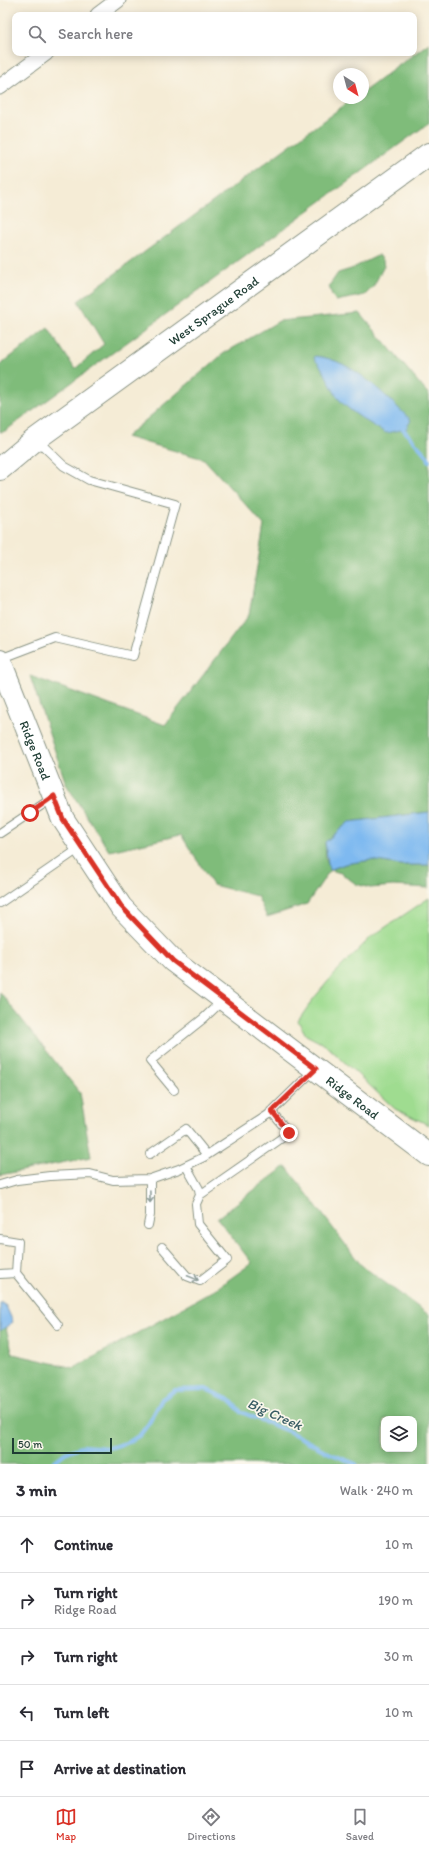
<!DOCTYPE html>
<meta charset="utf-8">
<style>
:root{--surface:#fff;--page:#f2f2f3;--text:#2b2b33;--muted:#7c7c81;--line:#e1e1e2;--accent:#d93025}
body{margin:0;font-family:Itim,sans-serif;background:var(--page);color:var(--text)}
.controls{position:absolute;right:12px;bottom:12px;display:grid;overflow:hidden;border-radius:8px;box-shadow:0 2px 10px #0003}
.controls button{width:36px;height:36px;display:grid;place-items:center;padding:0;border:0;border-bottom:1px solid var(--line);background:var(--surface);color:var(--text);font:20px sans-serif}
.compass{position:absolute;left:333px;top:68px;width:36px;height:36px;border-radius:50%;background:var(--surface);box-shadow:0 2px 10px #0003;rotate:144deg}
.scale{position:absolute;left:12px;bottom:10px;width:100px;box-sizing:border-box;padding-left:4px;border:2px solid #1f3d34;border-top:0;font-size:11px;line-height:14px;white-space:nowrap;color:#1f3d34;-webkit-text-stroke:3px #fbf7ec;paint-order:stroke}
.stop{position:absolute;width:12px;height:12px;margin:-9px;border:3px solid #d93025;border-radius:50%;background:#fff}
.stop.end{background:#d93025;border-color:#fff;box-shadow:0 1px 4px #0008}
.list{margin:0;padding:0;list-style:none}
h2{display:flex;justify-content:space-between;align-items:center;height:52px;margin:0;padding:0 16px;font-size:17px}
h2 small{font-size:13px;font-weight:400;color:var(--muted)}
.list li{display:grid;grid-template-columns:26px 1fr auto;gap:12px;align-items:center;box-sizing:border-box;height:56px;padding:0 16px;border-top:1px solid var(--line)}
.list b{display:block;font-size:15px;white-space:nowrap}
.list p{margin:0;font-size:13px;white-space:nowrap;color:var(--muted)}
.list em{font-size:13px;font-style:normal;color:var(--muted)}
.icon{flex:none;width:22px;height:22px;fill:none;stroke:currentColor;stroke-width:2;stroke-linecap:round;stroke-linejoin:round}
.map{position:relative;flex:none;width:429px;height:1464px;overflow:hidden}
.search{position:absolute;background:var(--surface);box-shadow:0 2px 10px #0003;left:12px;right:12px;top:12px;height:44px;display:flex;align-items:center;gap:10px;box-sizing:border-box;padding:0 14px;border-radius:8px;color:var(--muted);font-size:15px}
.sheet{height:332px;background:var(--surface)}
nav{display:flex;justify-content:space-around;align-items:center;box-sizing:border-box;height:56px;border-top:1px solid var(--line);background:var(--surface);font-size:11px;color:var(--muted)}
nav a{display:grid;justify-items:center;gap:2px}
nav .on{color:var(--accent)}
.map>svg:first-child{display:block}
</style>
<div class="map">
<svg width="429" height="1464" viewBox="0 0 429 1464">
<rect width="100%" height="100%" fill="#fbf7ec"/>
<filter id="ink" filterUnits="userSpaceOnUse"><feTurbulence type="fractalNoise" baseFrequency=".025" numOctaves="2"/><feDisplacementMap in="SourceGraphic" scale="8" xChannelSelector="R" yChannelSelector="G"/><feConvolveMatrix kernelMatrix="1 2 1 2 8 2 1 2 1" color-interpolation-filters="sRGB"/></filter>
<filter id="wash" filterUnits="userSpaceOnUse"><feTurbulence type="fractalNoise" baseFrequency=".012" numOctaves="4" result="noise"/><feDisplacementMap in="SourceGraphic" scale="16" xChannelSelector="R" yChannelSelector="G"/><feGaussianBlur stdDeviation="0.9" result="paint"/><feColorMatrix in="noise" values="0 0 0 0 0 0 0 0 0 0 0 0 0 0 0 0 0 1.4 0 .05"/><feComposite in="paint" operator="in"/></filter>
<g filter="url(#wash)">
<rect width="100%" height="100%" fill="#f5ecd6"/>
<path fill="#9fdc90" stroke="#5f8c62" d="M429 898V1125L395 1109 327 1046 306 1035 298 1021 314 998 335 973 371 937Z"/>
<path fill="#7fbc7a" stroke="#4f7c57" fill-rule="evenodd" d="M429 43V123L5 431 0 432V365L48 328 75 369 104 344 78 301 354 98H363V92Z
M379 255 383 260 384 266 373 287 365 295 336 301 332 295 329 286 338 273 351 269Z
M360 313 429 395V812L349 822 325 842 326 859 330 870 345 864 371 860 401 865H429V888L393 886 370 888 356 884 341 873 330 870 307 904 267 917 257 896 213 885 181 835 109 851 66 784 30 676 165 725 249 615 264 525 204 459 126 437 223 354 279 321Z
M0 992 80 1093 91 1157 0 1175Z
M286 1166 361 1265 429 1315V1464H0V1314H2L13 1354 74 1368 213 1291 252 1263 217 1218ZM384 1419H414V1449H384Z"/>
<path fill="#7eb9f0" stroke="#4e7b92" d="M315 356C354 360 384 395 411 420L406 429 386 433C372 425 348 411 338 398 329 385 326 370 314 359Z
M429 812V865H401L371 860 345 864 329 870 325 842 349 822Z
M0 1302 6 1306 13 1322 0 1331Z"/>
<g fill="none" stroke-linecap="round" stroke-linejoin="round">
<path stroke="#7eb9f0" stroke-width="4" d="M403 429 428 457 429 461
M51 1464 65 1453 83 1446 109 1448 129 1442 140 1435 149 1423 162 1399 175 1390 206 1389 230 1400 241 1412 290 1432 329 1453 356 1464"/>
</g>
</g>
<g filter="url(#ink)">
<g fill="none" stroke-linecap="round" stroke-linejoin="round">
<defs>
<path id="lane" d="M0 659 55 638 133 656 175 504 89 480 64 466 37 440
M0 833 54 797
M0 903 80 848
M174 1090 150 1061 204 1018 223 1000
M150 1154 186 1129 207 1155
M0 1185 17 1180 50 1176 90 1174 113 1180 150 1179 179 1169 204 1157 268 1115 315 1069
M200 1195 289 1133 271 1111
M148 1225 150 1215V1179
M0 1239 18 1242 16 1273
M162 1247 187 1276 200 1281 227 1260 198 1224 196 1204 200 1195 199 1189 186 1166
M0 1274 16 1273 58 1325"/>
<path id="street" d="M98 15 118 0
M0 87 46 53"/>
<g id="secondary">
<path id="s1" d="M0 469 36 439 429 154"/>
</g>
<g id="primary">
<path id="s2" d="M0 661 63 819 121 907 173 961 429 1155"/>
</g>
</defs>
<use href="#lane" stroke="#8a9485" stroke-width="10"/>
<use href="#street" stroke="#8a9485" stroke-width="17"/>
<use href="#secondary" stroke="#8a9485" stroke-width="24"/>
<use href="#primary" stroke="#8a9485" stroke-width="24"/>
<use href="#lane" stroke="#fff" stroke-width="8"/>
<use href="#street" stroke="#fff" stroke-width="15"/>
<use href="#secondary" stroke="#fff" stroke-width="22"/>
<use href="#primary" stroke="#fff" stroke-width="22"/>
</g>
<defs><path id="oneway-shaft" d="M-6 0H5M1.5-3L5.5 0L1.5 3" fill="none" stroke-width="1.6" stroke-linecap="round" stroke-linejoin="round"/></defs>
<g stroke="#8f9e9a">
<use href="#oneway-shaft" transform="translate(150 1197) rotate(89)"/>
<use href="#oneway-shaft" transform="translate(193 1278) rotate(22)"/>
</g>
</g>
<g fill="none" stroke-linecap="round" stroke-linejoin="round" filter="url(#ink)">
<path stroke="#d93025" stroke-width="5" d="M30 813 54 796 63 819 121 906 173 961 316 1069 272 1111 289 1133"/>
</g>
<g text-anchor="middle" stroke-width="3.5" stroke-linejoin="round" paint-order="stroke">
<g font-size="13" fill="#1f3d34" stroke="#fbf7ec">
<text dy="5" stroke="none"><textPath href="#s1" startOffset="266">West Sprague Road</textPath></text>
<text dy="5" stroke="none"><textPath href="#s2" startOffset="96">Ridge Road</textPath></text>
<text dy="5" stroke="none"><textPath href="#s2" startOffset="576">Ridge Road</textPath></text>
</g>
<g font-size="14" font-style="italic" fill="#375c63" stroke="#fbf7ec">
<text transform="translate(275 1414) rotate(24)" y="5">Big Creek</text>
</g>
</g>
</svg>
<div class="controls">
<button><svg class="icon" aria-label="layers" viewBox="0 0 24 24"><path d="M12 4l9 5-9 5-9-5zM3 14l9 5 9-5"/></svg></button>
</div>
<svg class="compass" viewBox="-18 -18 36 36"><path d="M0-13l5 13h-10z" fill="#e53935"/><path d="M0 13l5-13h-10z" fill="#7c7c81"/></svg>
<div class="scale">50 m</div>
<div class="stop" style="left:30px;top:813px"></div>
<div class="stop end" style="left:289px;top:1133px"></div>
<div class="search"><svg class="icon" aria-label="search" viewBox="0 0 24 24"><circle cx="10" cy="10" r="6"/><path d="M15 15l6 6"/></svg>Search here</div>
</div>
<section class="sheet">
<h2>3 min<small>Walk · 240 m</small></h2>
<ul class="list">
<li><svg class="icon" aria-label="ahead" viewBox="0 0 24 24"><path d="M12 20V5M6 11l6-6 6 6"/></svg><div><b>Continue</b></div><em>10 m</em></li>
<li><svg class="icon" aria-label="right" viewBox="0 0 24 24"><path d="M7 20v-9h11M14 6l5 5-5 5"/></svg><div><b>Turn right</b><p>Ridge Road</p></div><em>190 m</em></li>
<li><svg class="icon" aria-label="right" viewBox="0 0 24 24"><path d="M7 20v-9h11M14 6l5 5-5 5"/></svg><div><b>Turn right</b></div><em>30 m</em></li>
<li><svg class="icon" aria-label="left" viewBox="0 0 24 24"><path d="M17 20v-9H6M10 6l-5 5 5 5"/></svg><div><b>Turn left</b></div><em>10 m</em></li>
<li><svg class="icon" aria-label="arrive" viewBox="0 0 24 24"><path d="M6 21V4h12l-3 4 3 4H6"/></svg><div><b>Arrive at destination</b></div></li>
</ul>
</section>
<nav>
<a class="on"><svg class="icon" aria-label="map" viewBox="0 0 24 24"><path d="M3 6l6-2 6 2 6-2v14l-6 2-6-2-6 2zM9 4v14M15 6v14"/></svg>Map</a>
<a><svg class="icon" aria-label="directions" viewBox="0 0 24 24"><path d="M12 3l9 9-9 9-9-9zM9 14v-3h6M13 9l2 2-2 2"/></svg>Directions</a>
<a><svg class="icon" aria-label="saved" viewBox="0 0 24 24"><path d="M7 4h10v16l-5-4-5 4z"/></svg>Saved</a>
</nav>
